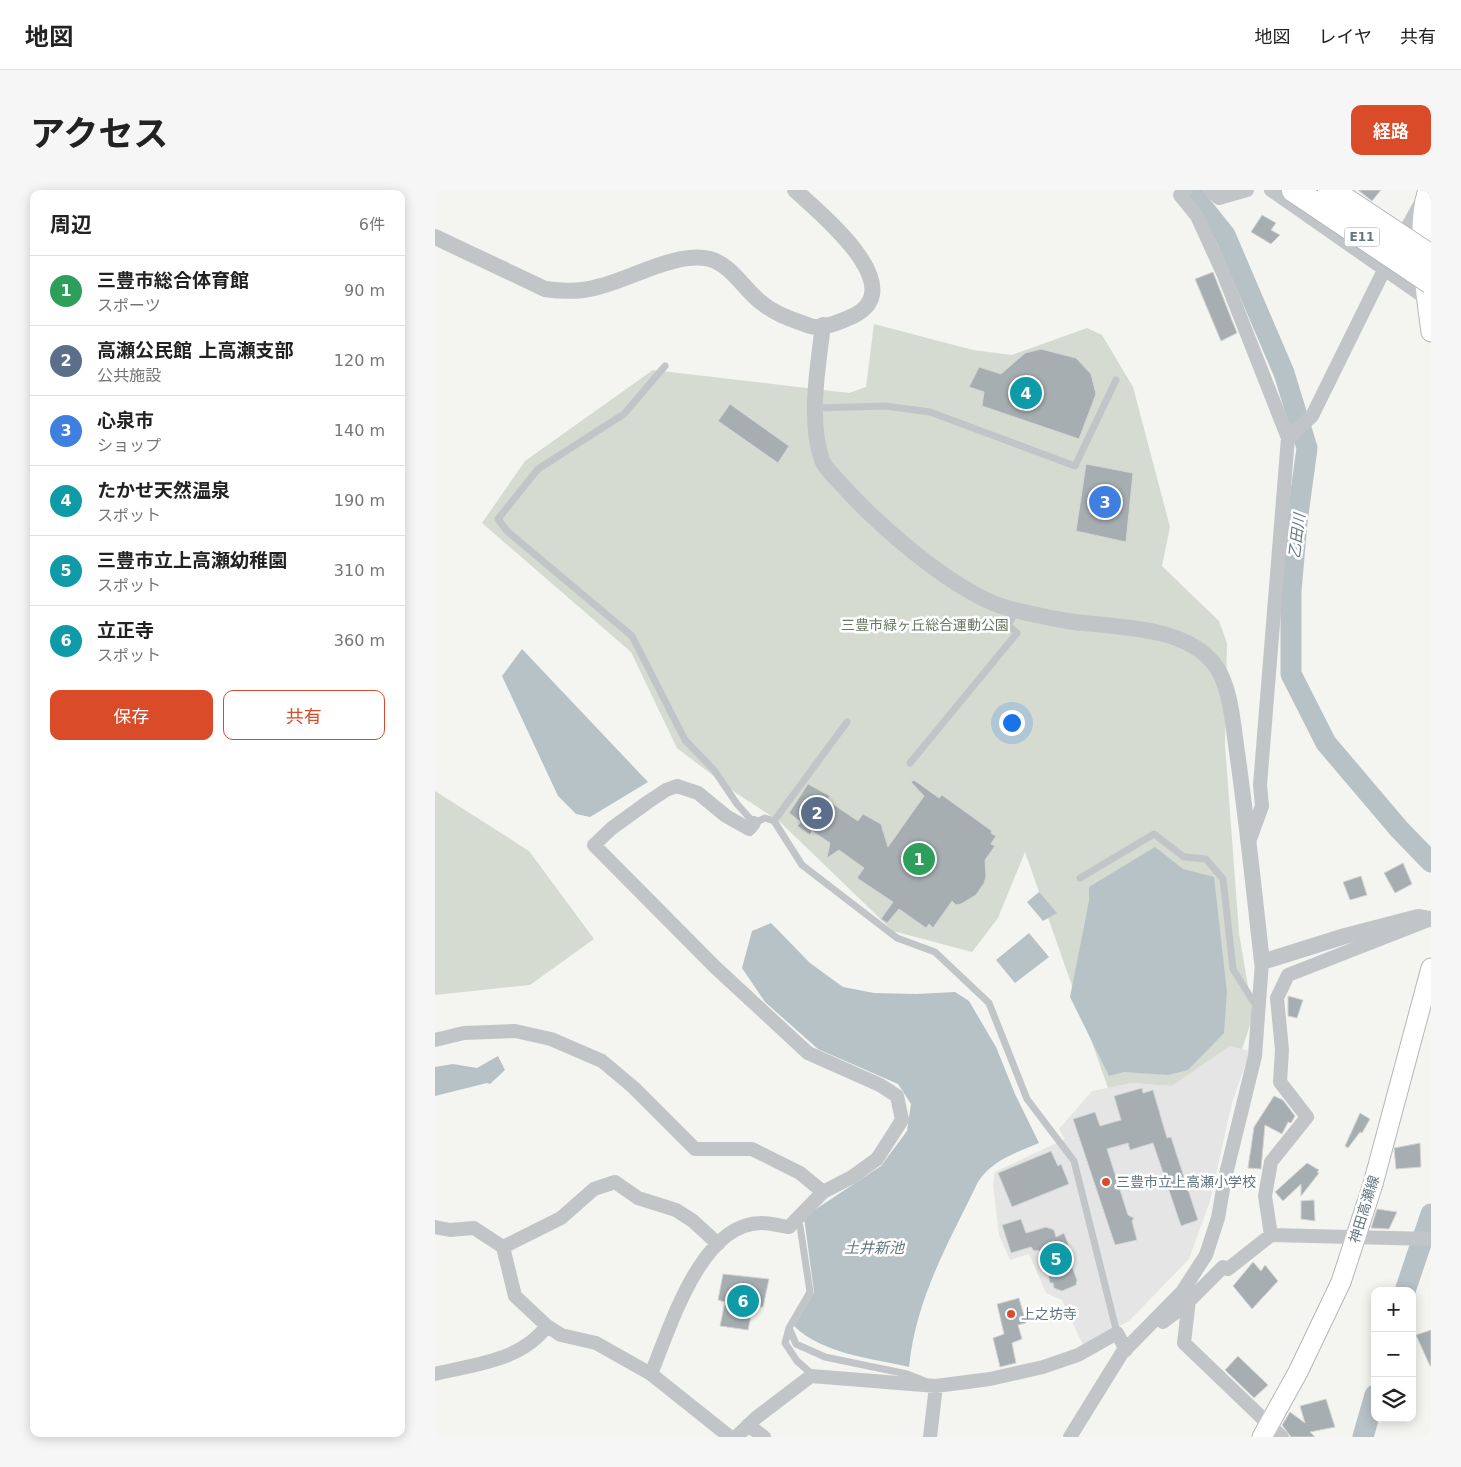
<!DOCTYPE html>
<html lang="ja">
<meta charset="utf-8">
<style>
:root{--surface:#fff;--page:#f6f6f6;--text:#222;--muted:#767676;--line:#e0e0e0;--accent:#da4b2a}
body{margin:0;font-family:"DejaVu Sans","Noto Sans JP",sans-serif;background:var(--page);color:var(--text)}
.controls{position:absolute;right:15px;bottom:15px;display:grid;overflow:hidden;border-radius:10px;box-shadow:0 2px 12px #0003}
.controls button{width:45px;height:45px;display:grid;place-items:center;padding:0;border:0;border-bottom:1px solid var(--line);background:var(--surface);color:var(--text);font:25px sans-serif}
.you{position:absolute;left:576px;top:532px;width:18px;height:18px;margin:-12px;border:4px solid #fff;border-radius:50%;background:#1a73e8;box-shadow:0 0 0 8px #1a73e833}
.badge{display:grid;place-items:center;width:32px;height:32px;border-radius:50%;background:var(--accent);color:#fff;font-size:16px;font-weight:700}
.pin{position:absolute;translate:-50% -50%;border:2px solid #fff;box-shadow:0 1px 5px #0006}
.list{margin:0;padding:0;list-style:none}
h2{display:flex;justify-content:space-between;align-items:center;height:65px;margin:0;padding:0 20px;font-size:21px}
h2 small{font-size:16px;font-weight:400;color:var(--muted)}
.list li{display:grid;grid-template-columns:32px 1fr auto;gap:15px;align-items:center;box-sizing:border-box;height:70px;padding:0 20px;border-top:1px solid var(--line)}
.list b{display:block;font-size:19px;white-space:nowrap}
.list p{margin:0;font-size:16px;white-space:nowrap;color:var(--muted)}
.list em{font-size:16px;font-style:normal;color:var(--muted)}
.actions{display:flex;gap:10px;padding:15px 20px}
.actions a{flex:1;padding:11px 0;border:1px solid var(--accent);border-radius:10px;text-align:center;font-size:18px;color:var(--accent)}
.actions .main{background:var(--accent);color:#fff}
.icon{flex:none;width:28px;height:28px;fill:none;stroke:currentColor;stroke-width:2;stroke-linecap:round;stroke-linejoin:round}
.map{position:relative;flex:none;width:996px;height:1247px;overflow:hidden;border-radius:10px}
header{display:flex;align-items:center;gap:30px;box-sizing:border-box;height:70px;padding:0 25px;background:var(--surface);border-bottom:1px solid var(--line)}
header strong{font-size:24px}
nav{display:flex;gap:28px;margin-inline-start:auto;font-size:18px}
.intro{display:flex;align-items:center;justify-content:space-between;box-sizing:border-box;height:120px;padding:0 30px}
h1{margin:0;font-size:35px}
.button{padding:12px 22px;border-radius:10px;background:var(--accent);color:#fff;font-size:18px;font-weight:700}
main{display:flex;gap:30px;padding:0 30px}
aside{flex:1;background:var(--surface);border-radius:10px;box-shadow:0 2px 12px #0003}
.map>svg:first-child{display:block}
</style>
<header>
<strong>地図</strong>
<nav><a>地図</a><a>レイヤ</a><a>共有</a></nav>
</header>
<div class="intro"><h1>アクセス</h1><a class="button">経路</a></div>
<main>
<aside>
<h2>周辺<small>6件</small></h2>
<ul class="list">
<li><span class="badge" style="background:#2e9e5b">1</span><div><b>三豊市総合体育館</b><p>スポーツ</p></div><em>90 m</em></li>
<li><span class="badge" style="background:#5c6f8a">2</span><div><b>高瀬公民館 上高瀬支部</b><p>公共施設</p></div><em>120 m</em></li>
<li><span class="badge" style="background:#3f7fe0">3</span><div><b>心泉市</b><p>ショップ</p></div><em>140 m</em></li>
<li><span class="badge" style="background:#0f9aa8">4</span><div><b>たかせ天然温泉</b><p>スポット</p></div><em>190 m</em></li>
<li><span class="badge" style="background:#0f9aa8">5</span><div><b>三豊市立上高瀬幼稚園</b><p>スポット</p></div><em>310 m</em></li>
<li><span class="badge" style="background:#0f9aa8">6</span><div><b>立正寺</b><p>スポット</p></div><em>360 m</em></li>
</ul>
<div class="actions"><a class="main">保存</a><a>共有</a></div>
</aside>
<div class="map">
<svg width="996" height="1247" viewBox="0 0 996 1247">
<rect width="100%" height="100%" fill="#f4f4f0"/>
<path fill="#e4e5e4" d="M795 856 815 861 797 913 775 1011 754 1069 694 1131 648 1155 627 1110 611 1103 594 1064 575 1070 564 1045 558 994 560 982 630 949 624 939 657 901 697 893 737 896Z"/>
<path fill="#d5dbd1" d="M439 134 538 160 577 165 652 138 667 145 698 197 735 337 727 376 784 431 792 453 790 555 804 743 818 826 807 859 795 856 737 896 697 893 673 898 590 662 563 728 537 762 458 741 344 631 301 603 242 558 196 462 47 333 90 271 218 180 414 203 431 197Z
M0 601 94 661 159 749 95 795 0 805Z"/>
<path fill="#b7c2c6" d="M87 459 213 592 155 627 141 624 123 606 67 486Z
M720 657 748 679 779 687 792 802 789 843 753 880 733 885 689 882 674 886 635 807 654 711V697Z
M604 702 622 723 608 731 592 712Z
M336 733 375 773 408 797 439 803 481 804 520 802 534 811 561 857 580 904 604 953C581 963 557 970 543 992 513 1054 481 1108 474 1177 436 1168 388 1164 359 1136L379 1102 369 1027 446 976 472 941 476 914 463 894 383 859 330 812 307 778 317 741Z
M594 743 614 767 580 793 561 770Z
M63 866 70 880 55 894 52 893 0 906V877L18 874 42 878Z"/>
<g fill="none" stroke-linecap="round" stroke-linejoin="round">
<path stroke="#b7c2c6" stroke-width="21" d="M754 0 790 45 849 183 872 258 862 332 856 401V484L891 553 964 639 996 672
M970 1101 996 1024
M928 1247 940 1205"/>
</g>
<path fill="#a6aeb2" stroke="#d5d5d3" d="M923 0H946L937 11Z
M827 25 841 33 836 40 845 45 836 54 816 42Z
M778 82 802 143 786 151 760 89Z
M606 159 641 168 656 184 661 204 644 249 547 216 549 202 534 197 544 177 566 184 590 163Z
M295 214 354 256 343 273 283 231Z
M651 274 698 283 691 352 641 341Z
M479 590 504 608 507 605 557 641 556 643 561 646 556 654 560 656 550 670 551 687 549 693 541 705 526 714 521 715 517 711 498 738 494 734 491 738 464 719 452 733 446 729 458 712 422 688 429 678 404 660 392 668 395 653 377 641 375 645 362 636 366 632 354 623 373 594 395 606 392 610 423 631 428 624 446 634 453 657 489 606 476 592Z
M968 673 977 694 960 703 949 683Z
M926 686 932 705 915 710 908 692Z
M853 806 868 810 862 828 853 826Z
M707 898 708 903 718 900 732 948 736 947 763 1030 746 1036 718 953 695 960 693 953 672 959 693 1025 699 1028 697 1031 702 1050 680 1055 638 929 660 922 665 936 686 930 679 906Z
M839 906 848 910 860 926 856 933 853 932 847 944 830 935 826 979 813 978 819 937Z
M925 923 935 929 927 943 925 942 913 958 910 956Z
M985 953 986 977 961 979 959 958Z
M616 961 623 976 626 974 634 994 577 1017 563 983Z
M872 973 884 980 882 982 884 983 866 1006V994L848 1011 840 1002Z
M879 1010 880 1031 866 1029V1011Z
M942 1019 962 1022 954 1039 936 1038Z
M586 1029 591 1043 611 1037 619 1040 621 1047 629 1043 638 1067 634 1068 642 1090 641 1095 627 1101 619 1098 618 1093H615L612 1078 615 1073 606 1068 604 1060 599 1061 596 1057 576 1063 567 1035Z
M818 1072 826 1081 830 1075 843 1091 817 1119 798 1096Z
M288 1084 334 1089 328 1117H318L313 1140 285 1136 290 1112 283 1110Z
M584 1108 591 1133 583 1135 587 1149 577 1153 581 1173 565 1177 558 1148 569 1144 562 1114Z
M996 1140V1176H995L981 1145Z
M803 1166 833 1195 819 1208 790 1180Z
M891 1209 900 1237 875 1242 880 1247H856L847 1235 855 1222 870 1233 865 1216Z"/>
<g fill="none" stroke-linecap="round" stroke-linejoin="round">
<defs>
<path id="secondary" d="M993 0C980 36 991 104 996 142
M827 1247 863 1182 906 1092 938 994 996 778"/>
</defs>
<use href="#secondary" stroke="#b2b7ba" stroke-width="21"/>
<path stroke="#c2c5c8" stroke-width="7" d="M230 176 189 224 103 279 63 329 73 342 197 446 250 550 279 580 302 614 319 633 330 628 339 631 367 675 462 748 500 762 554 813 592 909 639 971 682 1143
M381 218 450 216 495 222 640 276 681 190
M475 573 582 443 573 435 581 421
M339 631 412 532
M645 688 719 644 749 667 771 669 788 689 798 779 821 816
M360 1030 365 1036 375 1102 354 1138 361 1154 390 1167 472 1184 490 1191
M354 1138 350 1153 362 1171 378 1185"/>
<path stroke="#c2c5c8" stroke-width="14" d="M751 0 745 5 762 26 788 83 853 248 825 595 827 616 815 649
M775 0 784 8 812 0
M836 0 995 111
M853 248 877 226 950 78 987 11
M0 850 29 843 80 841 116 849 167 871 198 897 260 959H317L365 983 388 1002
M0 1037 15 1040 39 1038 68 1057 80 1106 112 1136 126 1145 161 1153 216 1184 295 1247
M836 1045 830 1006 836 972 872 927 845 892 847 860 842 808 853 785 991 731
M68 1057 126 1028 159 999 180 992 203 1008 241 1020 258 1031 283 1054
M754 1110 749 1153 847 1247
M735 1125 754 1110
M728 1132 748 1117 788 1077 793 1079 836 1045 996 1049
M0 1184C40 1174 86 1171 112 1136
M216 1184C235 1138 266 1032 327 1033 336 1033 345 1036 354 1037L388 1002 417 987 442 969 467 930 462 906 445 895 373 863 280 777 159 655 177 638 213 612 231 600 242 596 263 603 291 626 314 639 319 633
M313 1235 329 1247
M301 1247 322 1227 376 1186 501 1196 555 1189 608 1177 643 1165 682 1143 691 1160
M495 1247 501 1196
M635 1247 687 1163 747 1102 771 1065 783 1028 790 988 820 866 827 772"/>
<path stroke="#c2c5c8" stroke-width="16" d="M0 47 110 99C129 102 147 102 166 96 198 88 242 61 275 69 297 75 310 101 327 113 340 124 359 130 375 136 387 140 407 131 418 126 478 97 382 21 360 0
M388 135C383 177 373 230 387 270 390 278 400 287 406 294 443 335 507 391 558 413 576 421 612 427 632 431 678 438 749 434 780 475 796 497 798 535 802 562 812 632 819 701 827 772L910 746 983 727 996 729"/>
<use href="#secondary" stroke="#fff" stroke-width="19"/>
<defs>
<path id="motorway-bridge" d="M859 0 996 92
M895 0 996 67"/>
</defs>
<use href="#motorway-bridge" stroke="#b4b7ba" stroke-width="26" stroke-linecap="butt"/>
<use href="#motorway-bridge" stroke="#fff" stroke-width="24"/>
</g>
<g fill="#da4b2a" stroke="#fff" stroke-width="2">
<circle cx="671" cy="992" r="5"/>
<circle cx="576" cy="1124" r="5"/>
</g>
<g text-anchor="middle" stroke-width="5" stroke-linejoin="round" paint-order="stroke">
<rect fill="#fff" stroke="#929ea6" stroke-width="1" x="909.5" y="37.5" width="35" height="19" rx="4"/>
<g font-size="12" font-weight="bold" fill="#647580">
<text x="927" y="51">E11</text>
</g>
<g font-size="14" fill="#687763" stroke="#fff">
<text x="490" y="440">三豊市緑ヶ丘総合運動公園</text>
</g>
<g font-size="14" fill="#647580" stroke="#fff" text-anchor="start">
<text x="681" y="997">三豊市立上高瀬小学校</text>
<text x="586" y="1129">上之坊寺</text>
</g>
<g font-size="14" fill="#647580" stroke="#fff">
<text transform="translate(929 1019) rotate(-73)" y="5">神田高瀬線</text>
</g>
<g font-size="15" font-style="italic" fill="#60777d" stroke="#fff">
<text transform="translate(862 346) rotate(-83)" y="5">乙田川</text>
<text x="439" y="1063">土井新池</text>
</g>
</g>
</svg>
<div class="controls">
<button>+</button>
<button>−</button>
<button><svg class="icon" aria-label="layers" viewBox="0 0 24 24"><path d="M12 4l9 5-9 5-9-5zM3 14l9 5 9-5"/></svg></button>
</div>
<div class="you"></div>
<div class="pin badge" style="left:484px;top:669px;background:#2e9e5b">1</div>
<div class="pin badge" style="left:382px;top:623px;background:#5c6f8a">2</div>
<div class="pin badge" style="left:670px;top:312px;background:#3f7fe0">3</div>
<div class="pin badge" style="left:591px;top:203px;background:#0f9aa8">4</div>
<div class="pin badge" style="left:621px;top:1069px;background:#0f9aa8">5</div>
<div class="pin badge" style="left:308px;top:1111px;background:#0f9aa8">6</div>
</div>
</main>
